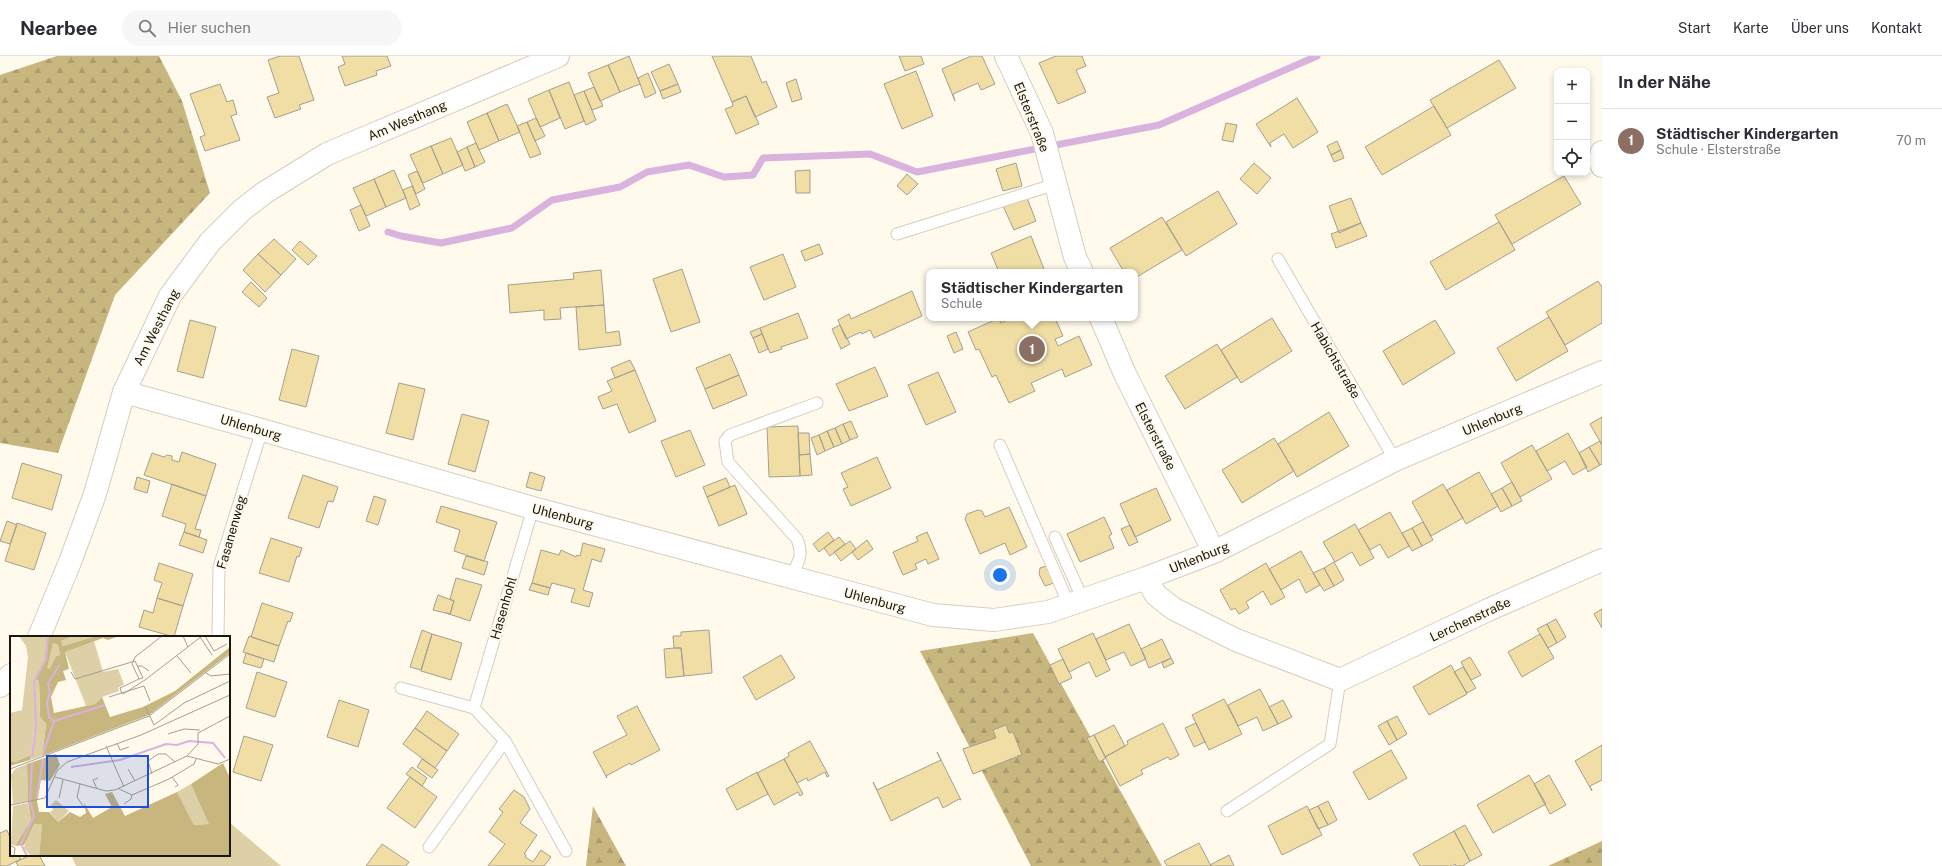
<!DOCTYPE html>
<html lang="de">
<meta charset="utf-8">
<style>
:root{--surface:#fff;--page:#f7f7f7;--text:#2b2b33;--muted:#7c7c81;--line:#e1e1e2;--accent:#93359f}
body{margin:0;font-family:"Public Sans",sans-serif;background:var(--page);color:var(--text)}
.controls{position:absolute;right:12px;top:12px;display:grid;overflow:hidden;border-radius:8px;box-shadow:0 2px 6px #0003}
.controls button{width:36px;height:36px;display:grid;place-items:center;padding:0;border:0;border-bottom:1px solid var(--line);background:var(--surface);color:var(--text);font:20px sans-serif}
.you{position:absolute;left:1000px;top:519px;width:14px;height:14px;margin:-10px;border:3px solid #fff;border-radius:50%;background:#1a73e8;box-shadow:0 0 0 6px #1a73e833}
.badge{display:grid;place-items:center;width:26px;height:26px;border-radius:50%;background:var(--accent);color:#fff;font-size:13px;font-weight:700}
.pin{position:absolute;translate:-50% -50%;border:2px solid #fff;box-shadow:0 1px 4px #0006}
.popup{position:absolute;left:926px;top:213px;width:212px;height:52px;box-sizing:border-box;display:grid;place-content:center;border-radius:8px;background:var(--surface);filter:drop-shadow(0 1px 3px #0005);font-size:13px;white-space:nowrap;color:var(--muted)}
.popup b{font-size:15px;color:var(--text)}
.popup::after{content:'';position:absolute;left:50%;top:100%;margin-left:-8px;border:8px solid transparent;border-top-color:var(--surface)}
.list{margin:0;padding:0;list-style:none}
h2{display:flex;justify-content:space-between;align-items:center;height:52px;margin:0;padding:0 16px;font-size:17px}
h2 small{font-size:13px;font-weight:400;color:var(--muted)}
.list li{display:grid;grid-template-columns:26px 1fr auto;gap:12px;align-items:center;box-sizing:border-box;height:64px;padding:0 16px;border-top:1px solid var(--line)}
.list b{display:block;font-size:15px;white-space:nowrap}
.list p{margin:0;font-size:13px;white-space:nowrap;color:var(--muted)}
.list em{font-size:13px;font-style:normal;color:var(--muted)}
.icon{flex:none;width:22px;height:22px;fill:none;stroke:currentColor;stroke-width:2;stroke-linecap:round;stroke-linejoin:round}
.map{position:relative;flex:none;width:1602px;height:810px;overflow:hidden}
header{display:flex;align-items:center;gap:24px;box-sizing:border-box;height:56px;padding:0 20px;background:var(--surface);border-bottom:1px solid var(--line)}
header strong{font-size:19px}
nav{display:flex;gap:22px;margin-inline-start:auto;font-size:14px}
.search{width:280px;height:36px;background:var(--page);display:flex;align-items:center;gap:10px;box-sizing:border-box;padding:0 14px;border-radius:22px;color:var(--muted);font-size:15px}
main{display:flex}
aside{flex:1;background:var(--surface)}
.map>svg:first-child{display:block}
</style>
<header>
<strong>Nearbee</strong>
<div class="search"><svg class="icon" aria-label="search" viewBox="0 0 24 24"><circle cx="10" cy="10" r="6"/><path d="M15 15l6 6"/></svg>Hier suchen</div>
<nav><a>Start</a><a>Karte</a><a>Über uns</a><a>Kontakt</a></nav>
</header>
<main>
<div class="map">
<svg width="1602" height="810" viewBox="0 0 1602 810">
<defs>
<pattern id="forest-firs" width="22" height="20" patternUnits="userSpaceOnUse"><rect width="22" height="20" fill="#c8b67f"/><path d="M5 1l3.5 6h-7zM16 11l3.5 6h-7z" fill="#ab9c6d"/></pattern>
</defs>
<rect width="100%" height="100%" fill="#fffaeb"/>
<path fill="#ddcfa6" d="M229 766 281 810H76L71 799H229Z"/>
<path fill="url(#forest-firs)" d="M57 0H159L182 45 210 137 115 239 58 397 0 387V19Z
M1033 577 1162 810H1031L920 595Z
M593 750 626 810H586Z
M1602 785V810H1548Z"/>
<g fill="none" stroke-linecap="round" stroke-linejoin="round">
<path stroke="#dab2de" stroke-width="7" d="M388 176 401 180 441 187 512 172 552 144 620 131 647 116 689 109 724 121 753 119 763 102 870 98 917 116 1159 69 1317 0"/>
</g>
<path fill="#f0dea5" stroke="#a49f91" d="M280 0H299L314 44 299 49 301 53 275 62 267 41 279 37 268 4Z
M342 0H387L391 10 376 15 377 19 345 30 338 11 345 8Z
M629 0 640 28 620 36 608 9Z
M712 0H751L762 27 766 25 777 51 755 61 746 40 732 46Z
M899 0H921L924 8 905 15Z
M971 0H982L995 28 981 34 978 27 953 38 955 45 942 13Z
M1056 0H1082L1086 10 1076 14 1086 36 1058 48 1039 7Z
M1499 4 1516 32 1447 72 1430 44Z
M669 8 678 28 660 35 651 16Z
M608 9 620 36 600 45 588 17Z
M916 15 933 60 902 73 884 28Z
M648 17 656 37 645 42 638 22Z
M796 23 802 43 792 46 786 27Z
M569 26 584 65 565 73 549 34Z
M220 28 227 46 233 44 237 58 231 60 240 84 205 95 200 81 205 79 190 38Z
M678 28 681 36 663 43 660 35Z
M594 31 603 50 592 54 584 35Z
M549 34 560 62 540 71 528 43Z
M584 35 596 64 586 69 574 39Z
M746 40 759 68 736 78 725 53 733 50 732 46Z
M1297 42 1318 76 1293 92 1284 78 1270 87 1271 91 1256 68Z
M507 48 520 76 499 85 487 57Z
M1434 50 1451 79 1382 119 1365 91Z
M487 57 499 85 479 94 467 66Z
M536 62 545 80 535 85 527 66Z
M527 66 541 98 530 102 517 70Z
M1226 67 1237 69 1233 86 1222 84Z
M451 82 463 109 443 118 431 90Z
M1337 85 1341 94 1331 99 1327 90Z
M476 87 485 106 475 111 467 91Z
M431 90 443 118 423 127 410 99Z
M467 91 475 111 465 115 457 96Z
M1341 94 1344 102 1334 106 1331 99Z
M1016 107 1022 130 1003 135 996 113Z
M1254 107 1271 122 1257 138 1240 123Z
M394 114 406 142 386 151 374 123Z
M810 114V137H796L795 115Z
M417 115 425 133 416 138 408 119Z
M907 118 918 128 907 139 897 130Z
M1564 120 1581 148 1512 188 1495 159Z
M374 123 386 151 366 160 353 132Z
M412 130 420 149 410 154 403 134Z
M1218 135 1237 168 1186 200 1166 166Z
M1027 142 1036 165 1014 174 1003 150Z
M1351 142 1361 167 1339 177 1329 150Z
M361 149 370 170 359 175 350 154Z
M1162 161 1182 194 1135 222V216H1124L1110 192Z
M1499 166 1515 194 1446 234 1430 206Z
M1361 167 1367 180 1336 192 1331 178Z
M1031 180 1044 213 1036 216H999L991 197Z
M274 183 296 203 281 219 258 198Z
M300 185 317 200 308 209 292 194Z
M819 188 823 198 805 205 801 195Z
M258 198 281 219 265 236 243 214Z
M783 198 796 231 764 244 750 211Z
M682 213 700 266 671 276 653 223Z
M601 214 604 249 560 252 561 263 544 264V254L510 257 508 229 574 223 573 217Z
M1598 225 1602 231V267L1565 289 1546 256Z
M251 226 267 242 259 251 242 236Z
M912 235 922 260 874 282 870 274 862 278 861 276 846 283 838 264 849 258 851 263Z
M604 249 606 277 619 275 621 289 579 294 576 251Z
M798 257 808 282 781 291 782 293 770 297 760 272Z
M1549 261 1568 295 1516 325 1497 292Z
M999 262 1001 267 1011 262H1055L1063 280 1055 283 1058 290 1079 280 1092 309 1065 321 1062 313 1031 327 1035 335 1009 347 996 319 992 321 979 293 976 294 968 276Z
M1272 262 1292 295 1241 327 1221 294Z
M190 264 216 271 203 322 177 315Z
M1435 264 1455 297 1403 329 1383 295Z
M840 269 850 288 841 293 832 273Z
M760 272 762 278 753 282 750 276Z
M956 276 963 293 954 297 947 280Z
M762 278 768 293 759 297 753 282Z
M1217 288 1237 321 1185 353 1165 320Z
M292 293 319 300 306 351 279 344Z
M730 298 739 319 705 333 696 312Z
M630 304 635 314 615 322 611 312Z
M875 311 888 340 849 355 836 328Z
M635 314 656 365 629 377 617 348 603 353 598 341 612 335 607 325Z
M938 316 956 356 926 369 908 329Z
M739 319 747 339 713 353 705 333Z
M399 327 425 333 413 384 386 377Z
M1329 356 1349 390 1297 421 1278 388Z
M462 358 489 365 475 416 448 408Z
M1602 361V389L1590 368Z
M851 365 858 381 850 384 843 368Z
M843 368 850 384 842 388 835 372Z
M798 370 800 420 769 421 767 371Z
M835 372 842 388 834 391 827 375Z
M690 374 705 409 676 421 661 385Z
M827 375 834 391 825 395 819 379Z
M798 377H809L810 398 799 399Z
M1568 377 1587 411 1573 419 1565 405 1547 415 1536 395Z
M819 379 825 395 817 399 811 382Z
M1274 382 1294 415 1242 447 1222 414Z
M1600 385 1602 389V408L1600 409 1589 391Z
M1532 389 1552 423 1520 441 1501 407Z
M1589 391 1600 409 1588 416 1579 397Z
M182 396 216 408 206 440 144 419 152 397 164 401 167 399 172 400V404L179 406Z
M810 398 812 419 800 420 799 399Z
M877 401 891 432 851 450 843 433 848 431 841 417Z
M22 407 62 419 52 454 12 442Z
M530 416 545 421 541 435 526 431Z
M1479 416 1498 450 1466 468 1447 434Z
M303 419 338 431 333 446 328 445 319 472 288 462Z
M137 421 150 425 147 437 134 433Z
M726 422 730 431 707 441 703 431Z
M1512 426 1522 445 1512 450 1502 432Z
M172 428 206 440 195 473 201 474 199 481 184 476 186 468 162 460Z
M1443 428 1463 462 1431 480 1412 446Z
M735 429 747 458 719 470 707 441Z
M1156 432 1171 464 1135 481 1120 448Z
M1502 432 1512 450 1501 456 1491 438Z
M374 440 386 444 378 469 366 465Z
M441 450 497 466 484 505 454 495 460 474 436 466Z
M1009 451 1027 491 1010 499 1005 487 980 498 965 463 967 458 978 454 982 455 985 461Z
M1390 456 1409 490 1388 502 1380 488 1370 494 1358 474Z
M1104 461 1112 478 1109 480 1114 492 1080 506 1067 478Z
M7 465 17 469 10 488 0 485Z
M1423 466 1433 484 1422 490 1412 472Z
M17 467 46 477 34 514 5 505Z
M1355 468 1374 502 1360 510 1352 496 1335 506 1323 486Z
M1130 469 1138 486 1129 490 1121 473Z
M1412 472 1422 490 1412 495 1402 477Z
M184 476 207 484 203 497 179 489Z
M828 476 834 484 819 496 813 488Z
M927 476 939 503 928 508 926 503 915 508 917 513 903 519 893 496 918 485 916 481Z
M839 481 845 488 830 500 824 492Z
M271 482 302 492 299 501 297 500 289 526 259 517Z
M867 484 873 493 858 504 852 496Z
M850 485 856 493 841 505 834 496Z
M583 487 605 493 601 506 592 503 583 534 593 537 589 551 571 546 575 533 552 527 550 532 532 527 541 494 559 499 561 494 576 501 577 499 580 500Z
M1301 495 1320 529 1306 537 1299 523 1281 534 1269 513Z
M466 500 488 506 484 519 462 512Z
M1334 506 1344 524 1334 530 1324 512Z
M159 507 193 518 183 550 157 542 162 527 154 524Z
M1266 507 1285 541 1271 549 1263 535 1246 546 1249 552 1239 558 1235 552 1231 554 1220 534Z
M1046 510 1054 527 1045 530 1039 518 1040 512Z
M1324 512 1334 530 1324 535 1313 517Z
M456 522 482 529 470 565 446 557 450 558 454 545 450 543Z
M532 527 550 532 548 539 529 534Z
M438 539 454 545 450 558 433 554Z
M157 542 183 550 174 581 139 571 144 554 153 557Z
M262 547 293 557 290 566 288 565 279 590 251 581Z
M1602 553V572L1594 558Z
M1556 563 1566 581 1557 587 1547 568Z
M1129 568 1146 603 1131 610 1124 596 1106 604 1096 583Z
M1547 568 1557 587 1548 592 1537 573Z
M422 574 432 578 421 614 410 611Z
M709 574 712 617 684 620 681 592H674L673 580H681V576Z
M1093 577 1110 614 1096 621 1089 606 1069 616 1058 593Z
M432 578 462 587 451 624 421 615Z
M1540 578 1554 602 1522 621 1508 596Z
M249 580 279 590 274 606 243 596Z
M1162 583 1171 602 1149 612 1141 593Z
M674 592H681L684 620 666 622 664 593Z
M246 597 264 603 261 612 243 607Z
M781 599 795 622 756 644 743 621Z
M1470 601 1481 619 1471 624 1461 606Z
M1171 602 1174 607 1164 612 1162 607Z
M1063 603 1072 622 1059 628 1050 609Z
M1451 609 1467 638 1429 659 1413 631Z
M1463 611 1476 632 1467 637 1454 616Z
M257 616 287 626 275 661 246 652Z
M1260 633 1278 668 1263 675 1257 661 1238 670 1228 649Z
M1224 643 1242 678 1209 694 1192 659Z
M339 644 369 654 358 691 327 681Z
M1283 644 1292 661 1278 668 1269 651Z
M637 650 660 694 631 709 630 707 606 720 607 722 593 696 627 679 617 660Z
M427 655 459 678 447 695 415 672Z
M1397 660 1407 678 1397 684 1387 665Z
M1387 665 1397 684 1389 689 1378 670Z
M1163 667 1179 699 1170 704 1168 701 1141 714 1143 718 1120 730 1105 701 1125 690 1128 688 1127 685Z
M1196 667 1205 686 1194 691 1185 672Z
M1006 669 1009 677 1013 676 1022 699 1017 700 1018 702 1017 703 1016 701 973 718 963 693 996 682 993 674Z
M1114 669 1125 690 1105 701 1094 679Z
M415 672 447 695 435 712 403 688Z
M1094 679 1106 702 1099 706 1087 682Z
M244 680 273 689 261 725 233 716Z
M810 685 829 720 827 721 825 716 808 725 807 722 797 727 784 703 789 700 788 697Z
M1602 689V724L1590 730 1592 735 1575 705Z
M1391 694 1407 722 1369 744 1353 716Z
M937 696 961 744 959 743 943 752 938 741 891 765 873 726 877 734 941 704Z
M422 703 438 714 432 722 417 711Z
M784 703 803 738 800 740 798 736 774 749 757 717Z
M412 711 427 722 422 730 406 718Z
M757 716 768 738 737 754 726 733Z
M1529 719 1546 748 1493 777 1477 749Z
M1549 719 1566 749 1550 758 1534 728Z
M410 721 437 741 415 772 387 752Z
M514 734 524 741 530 753 520 767 537 779 524 798 526 799 525 801 533 806 541 794 551 801 544 810H488L505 788 489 776 503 756 499 753Z
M1328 745 1337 764 1328 769 1318 750Z
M1307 750 1322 779 1282 799 1268 770Z
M1318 750 1328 769 1318 773 1309 754Z
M1465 769 1482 799 1470 805 1454 775Z
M7 774 11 784V799H18L21 803 7 810H0V777Z
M1454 775 1470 805 1463 810H1456L1455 808 1452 810H1420L1413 798Z
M1199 787 1211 810H1167L1164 805Z
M382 788 409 806 406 810H366Z
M30 799H39L45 810H18L16 806Z
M1229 799 1234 810H1211L1210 809Z"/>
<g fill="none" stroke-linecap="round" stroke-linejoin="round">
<defs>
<path id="lane" d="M897 178 1056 128
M1278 203 1395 404
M1000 389 1069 549
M533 452 474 652 505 685 566 795
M1055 481 1083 544
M791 521C798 506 804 500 797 483L728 406 725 385 730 379 817 347
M218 581 219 511 262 374
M401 632 474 652
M1227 755 1330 688 1340 624
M429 791 505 685"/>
<path id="street" d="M1006 0 1042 77 1075 201 1082 216
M1602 96 1600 105 1602 110
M1101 262 1125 318 1214 496
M124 336 262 374 533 452 933 559 994 564 1048 556 1146 522 1214 496 1395 404 1602 316
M1146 522 1156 539 1174 553 1236 584 1340 624 1488 554 1602 504
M39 581 70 506 95 438 124 336 170 240 210 186 242 154 264 137 327 98 558 0
M0 630 11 619"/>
</defs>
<use href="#lane" stroke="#d3cfc0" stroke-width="13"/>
<use href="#street" stroke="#d3cfc0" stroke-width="24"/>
<use href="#lane" stroke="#fff" stroke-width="11"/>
<use href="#street" stroke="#fff" stroke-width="22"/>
</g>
<g text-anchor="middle" stroke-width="4" stroke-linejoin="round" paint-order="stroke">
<g font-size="13" fill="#181711" stroke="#fffaeb">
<text transform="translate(1032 61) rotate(68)" y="5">Elsterstraße</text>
<text transform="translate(407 64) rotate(-23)" y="5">Am Westhang</text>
<text transform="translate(156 271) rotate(-63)" y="5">Am Westhang</text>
<text transform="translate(1336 304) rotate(60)" y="5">Habichtstraße</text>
<text transform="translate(1492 363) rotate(-23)" y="5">Uhlenburg</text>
<text transform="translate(251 371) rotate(16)" y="5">Uhlenburg</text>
<text transform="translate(1156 380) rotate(63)" y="5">Elsterstraße</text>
<text transform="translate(563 460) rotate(15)" y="5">Uhlenburg</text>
<text transform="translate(231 476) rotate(-74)" y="5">Fasanenweg</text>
<text transform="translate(1199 501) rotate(-22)" y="5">Uhlenburg</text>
<text transform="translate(875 544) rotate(15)" y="5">Uhlenburg</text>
<text transform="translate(503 552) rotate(-74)" y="5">Hasenhohl</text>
<text transform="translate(1470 563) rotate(-25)" y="5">Lerchenstraße</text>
</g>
</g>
<g transform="translate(10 580)">
<rect width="220" height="220" fill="#fffaeb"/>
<path d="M9 0H37L39 4 35 23 23 47 25 85 21 119 5 126 0 125V77L12 74 18 21 16 10ZM63 0H86L53 10 51 5ZM84 5 93 36 108 33 114 48 108 52 109 55 92 61 85 68 76 70 55 16ZM43 7 48 9 50 19 46 20 41 34 36 32ZM17 128 18 165 3 168 1 139 5 133ZM181 148 200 188 184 189 167 156ZM46 164 59 175 48 186 40 176 43 174 41 169ZM18 167 21 184 5 210 1 208 3 170ZM24 187 32 188 29 220H21L14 212 16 203Z" fill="#ddcfa6"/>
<path d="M37 0H63L51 5 53 10 86 0H109L98 4 93 2 55 16 59 33 53 35 56 44 48 46 41 61 44 77 85 68 92 61 100 81 133 71 165 55 220 11V17L139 79 32 120 36 88 30 81 29 46 25 42 35 23ZM43 7 48 9 50 19 46 20 40 33 37 32ZM46 118 50 129 40 145 31 144 27 165 29 176H39L48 186 60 176 70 181 76 177 74 167 83 182 102 171 95 158 102 156 115 180 167 156 184 189 199 188 181 148 213 127 220 142V220H29L32 188H24L14 209 5 210 21 184 18 165 17 128ZM21 119 20 124 0 130V125L5 126Z" fill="#c8b67f" fill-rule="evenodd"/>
<path d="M25 42 29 46 30 81 36 88 32 120 20 124 24 96 23 54Z" fill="#ddcfa6"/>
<path fill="none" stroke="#dab2de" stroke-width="2" d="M44 85 95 69M33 118 44 85 39 81 37 66 40 57 38 47 50 28M22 121 26 89 24 46 36 23 38 0M61 131 110 124 156 108 167 109 179 105 203 107 215 122M27 162 33 123M17 220 11 208 24 180 20 164 22 127"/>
<path fill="none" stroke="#a39f94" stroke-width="1" d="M173 0 178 11M195 0 204 15 217 8M190 1 202 19M167 20 181 37M125 25 133 42M127 30H132L139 35M61 36 65 43 125 25M196 37 201 40 220 38M133 42 129 43 122 28 125 21 152 0M112 58 110 52 129 43M113 58 135 44 192 0M99 61 134 50 140 65M135 70 144 89 174 67 220 45M158 98 174 93 190 94M107 107 110 114 119 111M96 110 114 151M177 120 208 128 220 123M0 133 139 80 220 18M118 133 125 145M142 138 138 125 148 118H156L165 126M45 141 96 155 105 154 177 120 188 108V97L220 80M162 141 168 149 165 151M70 148 67 161 73 170M0 152V205M87 153 83 144 88 142M109 153 122 159 159 143 184 128 186 123M49 162 53 144M114 168 121 163 122 159M1 169 35 162 47 135 57 126 131 99 220 59M0 209 5 212 4 220"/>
<path fill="#1d4ed8" fill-opacity="0.15" stroke="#1d4ed8" stroke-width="2" d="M37 120H138V171H37Z"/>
<rect width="220" height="220" fill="none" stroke="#181711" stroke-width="2"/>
</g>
</svg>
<div class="controls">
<button>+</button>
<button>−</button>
<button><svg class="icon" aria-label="locate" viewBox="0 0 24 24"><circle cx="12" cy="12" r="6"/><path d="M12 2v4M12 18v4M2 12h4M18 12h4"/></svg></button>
</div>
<div class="you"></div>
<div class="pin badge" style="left:1032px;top:293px;background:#8d6e63">1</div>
<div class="popup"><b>Städtischer Kindergarten</b>Schule</div>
</div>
<aside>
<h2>In der Nähe<small></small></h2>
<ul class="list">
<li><span class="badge" style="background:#8d6e63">1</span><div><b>Städtischer Kindergarten</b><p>Schule · Elsterstraße</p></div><em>70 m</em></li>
</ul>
</aside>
</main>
